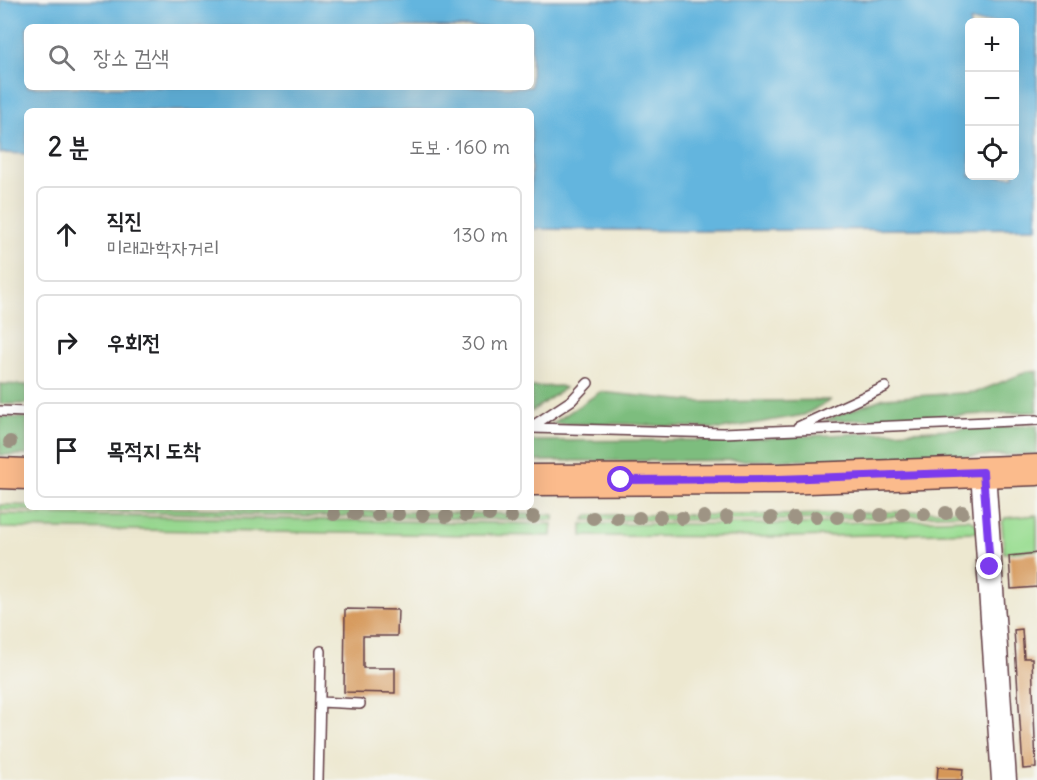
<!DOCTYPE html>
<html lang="ko">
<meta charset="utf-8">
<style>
:root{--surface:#fff;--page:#f2f2f2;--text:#202124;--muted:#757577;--line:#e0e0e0}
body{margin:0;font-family:Delius,"Poor Story",sans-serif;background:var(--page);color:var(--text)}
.controls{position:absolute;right:18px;top:18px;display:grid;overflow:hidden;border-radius:9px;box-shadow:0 6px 24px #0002}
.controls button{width:54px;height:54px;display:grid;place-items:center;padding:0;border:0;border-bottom:2px solid var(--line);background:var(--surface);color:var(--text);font:30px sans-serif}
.stop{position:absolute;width:18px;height:18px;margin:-14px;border:4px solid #7c3aed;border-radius:50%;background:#fff}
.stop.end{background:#7c3aed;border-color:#fff;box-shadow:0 2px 6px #0008}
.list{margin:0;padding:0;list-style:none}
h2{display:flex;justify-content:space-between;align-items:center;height:78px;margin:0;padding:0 24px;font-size:26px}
h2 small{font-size:20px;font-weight:400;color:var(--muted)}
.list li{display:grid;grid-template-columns:39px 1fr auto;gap:18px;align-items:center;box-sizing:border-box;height:96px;margin:0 12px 12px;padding:0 12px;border:2px solid var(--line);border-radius:9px}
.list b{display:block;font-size:22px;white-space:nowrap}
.list p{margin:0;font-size:20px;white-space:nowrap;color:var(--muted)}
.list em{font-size:20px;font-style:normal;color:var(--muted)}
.icon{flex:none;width:33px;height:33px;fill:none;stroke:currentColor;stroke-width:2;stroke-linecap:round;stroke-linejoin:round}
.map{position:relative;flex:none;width:1037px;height:780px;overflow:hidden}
.search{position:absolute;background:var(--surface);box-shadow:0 6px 24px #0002;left:24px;top:24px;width:510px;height:66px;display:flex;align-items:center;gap:15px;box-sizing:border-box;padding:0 21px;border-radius:9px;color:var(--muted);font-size:22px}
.panel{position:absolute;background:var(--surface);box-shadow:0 6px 24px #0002;left:24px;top:108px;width:510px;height:402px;border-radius:9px}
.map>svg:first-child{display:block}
</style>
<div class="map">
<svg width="1037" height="780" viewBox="0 0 1037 780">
<rect width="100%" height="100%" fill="#f6f6f2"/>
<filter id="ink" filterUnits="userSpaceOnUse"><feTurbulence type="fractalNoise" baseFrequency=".0167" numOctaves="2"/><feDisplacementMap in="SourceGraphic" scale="12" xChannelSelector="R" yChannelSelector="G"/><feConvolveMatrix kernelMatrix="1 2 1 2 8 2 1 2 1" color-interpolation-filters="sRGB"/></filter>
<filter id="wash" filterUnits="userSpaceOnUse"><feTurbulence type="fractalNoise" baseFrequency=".008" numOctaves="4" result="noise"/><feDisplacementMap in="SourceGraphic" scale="24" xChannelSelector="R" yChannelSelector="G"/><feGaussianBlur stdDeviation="1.35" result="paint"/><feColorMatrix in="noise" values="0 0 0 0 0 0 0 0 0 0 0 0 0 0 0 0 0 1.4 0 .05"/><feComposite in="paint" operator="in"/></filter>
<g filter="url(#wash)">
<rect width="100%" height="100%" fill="#ede8d0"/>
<path fill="#9cde94" stroke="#737e60" stroke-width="1.5" d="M0 505 554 515V520L0 510Z
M963 510 968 514 794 520H584L589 515H793Z
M0 514 552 524 551 536 0 528Z
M1037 515V550L1004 553 1002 523 1005 518Z
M969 519 976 524 979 532 791 537 582 536V524H796Z"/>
<path fill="#7dbd7e" stroke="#646e54" stroke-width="1.5" d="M1029 371H1037V412L823 421 884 398 977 392Z
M0 384 27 385V404H0Z
M560 386 565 388 531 412V387Z
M600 392 699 402 831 400 804 415 722 429 628 424H552Z
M0 417 27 418V455H0Z
M1037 425V454L854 460 531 461V441L725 440Z"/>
<path fill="#63b5de" stroke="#566a84" stroke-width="1.5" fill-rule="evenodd" d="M0 0H1037V228L697 231 531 229V111H27V154L0 153ZM970 22H1014V176H970ZM27 27H531V87H27Z"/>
<g id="blocks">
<path fill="#d59759" d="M1037 553V587L1011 589 1009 556Z
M345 609 398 610 397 636H363V668H395V693L344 692Z
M1022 629 1024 658H1032L1036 768 1023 769 1014 630Z
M938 767 963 769 962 780H937Z"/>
</g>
</g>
<g filter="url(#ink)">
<use href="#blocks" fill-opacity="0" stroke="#623d44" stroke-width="1.5"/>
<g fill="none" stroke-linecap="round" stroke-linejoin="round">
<defs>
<path id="service" d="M0 411 27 412
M531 427 572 400 588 383
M798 427 885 387
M531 428 723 433 1037 420
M320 702 360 704
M318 780 321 651"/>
<path id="tertiary" d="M983 472 1004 780"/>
<path id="primary" d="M0 473 27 474
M531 480 778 479 1037 470"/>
</defs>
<use href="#service" stroke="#623d44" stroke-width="12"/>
<use href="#tertiary" stroke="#623d44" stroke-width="27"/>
<use href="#primary" stroke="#623d44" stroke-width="33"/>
<use href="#service" stroke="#fff" stroke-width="9"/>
<use href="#tertiary" stroke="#fff" stroke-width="24"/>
<use href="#primary" stroke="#fbbb8c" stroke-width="30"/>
</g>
<g fill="#9e9484">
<circle cx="10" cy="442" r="7"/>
<circle cx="962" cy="512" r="7"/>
<circle cx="946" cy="513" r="7"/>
<circle cx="334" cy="514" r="7"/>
<circle cx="355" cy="514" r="7"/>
<circle cx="398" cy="514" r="7"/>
<circle cx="903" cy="514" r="7"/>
<circle cx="924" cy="514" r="7"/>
<circle cx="378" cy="515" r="7"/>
<circle cx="423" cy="515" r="7"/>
<circle cx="466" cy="515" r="7"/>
<circle cx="489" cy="515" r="7"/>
<circle cx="861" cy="515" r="7"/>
<circle cx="881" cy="515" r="7"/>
<circle cx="446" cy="516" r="7"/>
<circle cx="511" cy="517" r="7"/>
<circle cx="533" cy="517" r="7"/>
<circle cx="660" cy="517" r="7"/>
<circle cx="704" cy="517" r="7"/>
<circle cx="727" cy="517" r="7"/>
<circle cx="816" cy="517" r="7"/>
<circle cx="837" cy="517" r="7"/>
<circle cx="593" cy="518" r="7"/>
<circle cx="617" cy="518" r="7"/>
<circle cx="639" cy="518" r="7"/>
<circle cx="682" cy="518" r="7"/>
<circle cx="771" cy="518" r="7"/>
<circle cx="794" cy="518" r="7"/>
</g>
</g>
<g fill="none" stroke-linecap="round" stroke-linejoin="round" filter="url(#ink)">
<path stroke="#7c3aed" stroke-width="8" d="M621 480 778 479 983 472 990 567"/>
</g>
</svg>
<div class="controls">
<button>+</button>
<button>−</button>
<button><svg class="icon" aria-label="locate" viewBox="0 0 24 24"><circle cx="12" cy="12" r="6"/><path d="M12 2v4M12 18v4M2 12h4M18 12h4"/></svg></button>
</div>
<div class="stop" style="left:621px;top:480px"></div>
<div class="stop end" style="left:990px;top:567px"></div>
<div class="search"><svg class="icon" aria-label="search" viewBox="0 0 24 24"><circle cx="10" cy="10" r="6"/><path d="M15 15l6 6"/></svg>장소 검색</div>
<section class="panel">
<h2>2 분<small>도보 · 160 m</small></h2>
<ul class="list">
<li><svg class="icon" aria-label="ahead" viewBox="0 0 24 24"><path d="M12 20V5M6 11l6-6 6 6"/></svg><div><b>직진</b><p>미래과학자거리</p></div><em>130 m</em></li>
<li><svg class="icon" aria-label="right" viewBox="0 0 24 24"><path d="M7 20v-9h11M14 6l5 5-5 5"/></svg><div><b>우회전</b></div><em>30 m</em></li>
<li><svg class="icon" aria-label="arrive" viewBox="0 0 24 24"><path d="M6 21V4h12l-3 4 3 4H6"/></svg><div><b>목적지 도착</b></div></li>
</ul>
</section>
</div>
